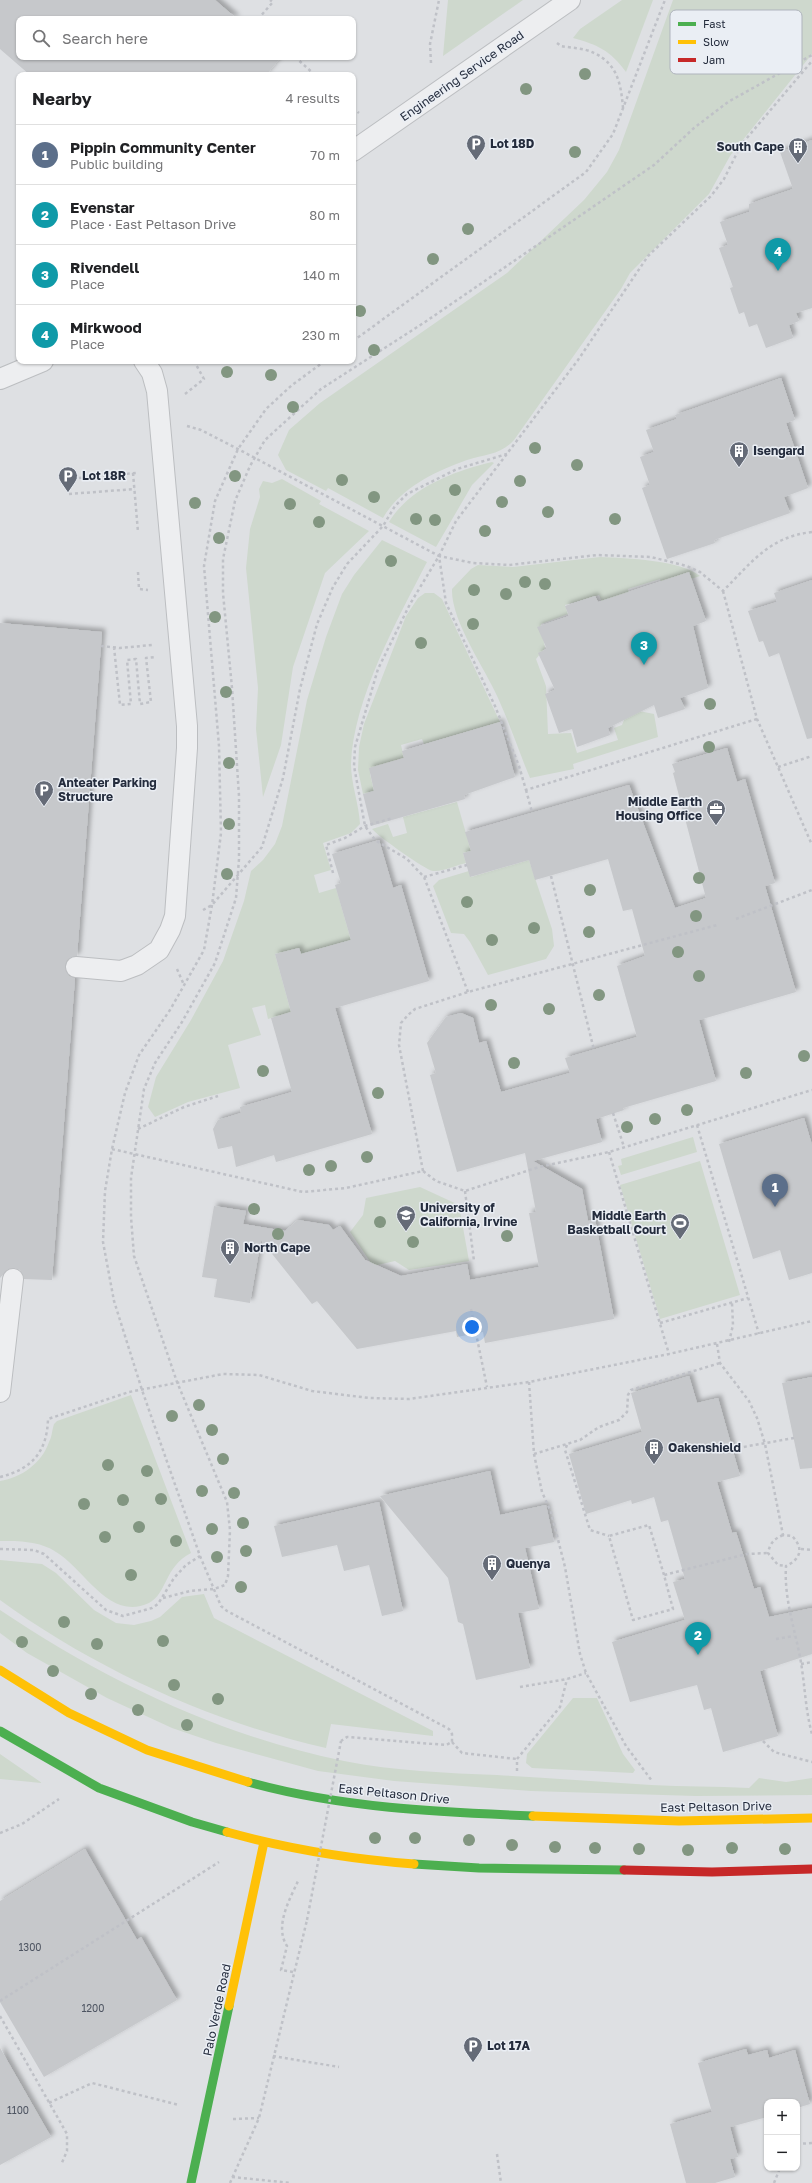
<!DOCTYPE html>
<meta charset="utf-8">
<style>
:root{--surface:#fff;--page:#f2f2f2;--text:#202124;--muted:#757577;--line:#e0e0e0;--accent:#656b77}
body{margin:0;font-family:"Golos Text",sans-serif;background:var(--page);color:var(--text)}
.controls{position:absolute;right:12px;bottom:12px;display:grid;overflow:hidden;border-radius:8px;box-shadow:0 1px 3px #0004}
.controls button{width:36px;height:36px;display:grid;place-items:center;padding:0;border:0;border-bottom:1px solid var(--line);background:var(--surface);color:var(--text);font:20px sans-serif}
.you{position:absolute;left:472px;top:1327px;width:14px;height:14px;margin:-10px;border:3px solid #fff;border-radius:50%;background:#1a73e8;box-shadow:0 0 0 6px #1a73e833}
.badge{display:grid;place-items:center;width:26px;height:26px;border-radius:50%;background:var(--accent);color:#fff;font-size:13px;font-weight:700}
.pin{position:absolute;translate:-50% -33px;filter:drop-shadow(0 1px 2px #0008)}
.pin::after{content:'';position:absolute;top:21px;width:14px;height:12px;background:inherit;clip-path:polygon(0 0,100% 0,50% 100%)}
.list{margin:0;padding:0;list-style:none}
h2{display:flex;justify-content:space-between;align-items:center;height:52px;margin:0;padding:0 16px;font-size:17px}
h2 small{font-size:13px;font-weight:400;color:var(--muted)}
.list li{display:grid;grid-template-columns:26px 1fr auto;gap:12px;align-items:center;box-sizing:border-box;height:60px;padding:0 16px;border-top:1px solid var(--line)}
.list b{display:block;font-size:15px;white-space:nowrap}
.list p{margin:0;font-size:13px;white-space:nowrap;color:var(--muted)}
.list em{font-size:13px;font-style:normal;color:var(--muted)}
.icon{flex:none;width:22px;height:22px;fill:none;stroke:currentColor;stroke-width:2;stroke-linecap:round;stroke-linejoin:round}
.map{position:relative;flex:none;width:812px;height:2183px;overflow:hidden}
.search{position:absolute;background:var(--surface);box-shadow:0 1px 3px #0004;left:16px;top:16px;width:340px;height:44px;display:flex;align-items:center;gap:10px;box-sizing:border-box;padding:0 14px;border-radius:8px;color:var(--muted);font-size:15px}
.panel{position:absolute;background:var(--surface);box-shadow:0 1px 3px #0004;left:16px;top:72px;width:340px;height:292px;border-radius:8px}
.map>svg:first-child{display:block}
</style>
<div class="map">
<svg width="812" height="2183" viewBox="0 0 812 2183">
<defs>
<filter id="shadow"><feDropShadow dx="3.5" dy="-3.5" stdDeviation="2" flood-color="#0004"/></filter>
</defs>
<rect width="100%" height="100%" fill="#dee0e3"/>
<path fill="#ced8cd" d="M448 0H523L443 56Z
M622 0H653L626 72C610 50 598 45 573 38L580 29Z
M673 0H812V54L730 156 709 194 630 273 621 289 514 440C501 455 485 454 467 460 436 471 400 488 383 518L328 488 326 491 286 470 278 455 289 430 320 403 507 273 584 200 607 172 619 150Z
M492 462 494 463 472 485 436 547 389 522C410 487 455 471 492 462Z
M282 479 321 501 319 504 369 531 325 573 293 667 281 745 263 797 256 729 258 688 246 568 250 529 260 497 259 489 263 481 272 483Z
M382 540 427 562C398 618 353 700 351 764 351 784 359 804 360 824L351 833 323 843 331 870 314 875 319 893 336 888 351 940 301 954 299 948 275 954 291 1012 268 1019 265 1005 252 1008 261 1035 228 1045 240 1088 188 1102 155 1117 148 1107 156 1077 191 1020 223 961 244 901 251 871 263 860 275 844 282 826 307 700 326 637 342 594 354 575Z
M600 557C626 558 681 560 700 576L664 588 660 579 628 589 632 605 607 615 599 595 565 605 568 614 541 624 545 648 536 659 546 686 548 734 571 733 577 753 618 740 614 728 622 725 626 715 639 711 654 714 658 737 573 764 574 769 530 778C519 752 510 724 498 698 485 668 451 621 452 589L471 569 478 565 513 567Z
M425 593H434L442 599 500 722 424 744 422 739 401 745 404 758 374 767 370 774 374 791 363 794 358 770 359 747 364 724 406 616 418 598Z
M457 802 471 851 463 853 466 863C456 865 443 872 433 871 425 870 378 836 372 829L388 824 393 837 407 833 403 817Z
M529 860 552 929 554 946 546 959 488 975 470 942 464 934 451 933 433 886 439 880 469 871 471 877Z
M693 1137 697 1152 621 1175 618 1166 622 1165 621 1159Z
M700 1161 740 1295 660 1319 620 1185Z
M420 1187 459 1205 469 1261 409 1270 395 1261 373 1266 350 1232 363 1215 366 1198Z
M131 1395 191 1553C164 1567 167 1594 149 1603 109 1622 85 1569 56 1552 40 1541 19 1541 0 1541V1481C21 1478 42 1463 49 1442 52 1437 52 1430 54 1424L57 1421Z
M0 1560 42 1564 56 1573 94 1610 116 1623 134 1625 151 1621 160 1617 182 1597 204 1594 214 1618 433 1731V1736L331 1724 326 1748C211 1722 95 1669 0 1600Z
M0 1610C104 1680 221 1736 344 1761 395 1771 446 1773 497 1775 549 1778 600 1782 651 1785 684 1787 716 1786 749 1788L759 1778 786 1782 812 1778V1795L696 1796 531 1791 394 1781 318 1771 216 1743 172 1728 107 1698 27 1653 0 1633Z
M573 1698H597L623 1754 635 1770 633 1773 532 1768 526 1763 527 1754Z
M0 1754 42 1783 0 1779Z"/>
<path fill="#c6c8cb" filter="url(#shadow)" d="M0 0H215L237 19H19V57H281L266 75H30L0 49Z
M812 140V308L796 313 799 321 789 325 793 338 766 348 757 324 749 327 744 312 739 314 730 288 733 287 719 248 728 245 720 222 749 212V204L793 189 780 152Z
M781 378 795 420 786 423 808 488 784 497 790 513 714 540 715 543 667 559 642 488 650 485 640 457 654 452 646 430 677 419 675 415Z
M689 572 706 621 693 626 708 688 680 698 685 709 658 718 654 705 608 728 610 735 577 747 572 729 559 733 545 694 555 690 538 653 547 649 537 627 569 616 565 606 595 596 598 602Z
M812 580V738L807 739 779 653 769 657 763 641 759 642 748 611 777 602 774 593Z
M0 623 102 632 77 956 67 960 65 966 69 976 75 978 52 1280 24 1279 20 1270 14 1268 8 1269 0 1278Z
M500 722 515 777 464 795 465 799 371 826 363 794 374 791 369 768 404 758 402 751Z
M727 748 737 782 745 779 775 883 765 886 796 992 699 1020 716 1081 623 1108 624 1110 596 1119 602 1142 533 1161 582 1189 588 1221 595 1219 614 1319 485 1343 483 1332 457 1337 456 1331 357 1349 317 1301 312 1304 261 1240 250 1303 214 1297 217 1279 202 1277 214 1206 246 1211 243 1224 285 1231 298 1220 329 1225 333 1230 340 1226 365 1260 401 1276 467 1264 470 1280 539 1267 529 1213 536 1212 525 1153 457 1172 430 1075 436 1073 427 1043 446 1017 461 1013 473 1018 479 1043 486 1041 501 1092 570 1073 565 1058 637 1037 617 966 645 956 632 909 623 911 608 859 535 880 529 860 470 877 463 853 471 851 465 832 629 785 675 908 706 898 673 773 675 772 672 764Z
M379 840 393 888 401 885 429 981 335 1008 372 1134 276 1162 274 1155 236 1167 232 1146 218 1149 213 1129 218 1120 241 1113 240 1107 292 1092 271 1018 291 1012 275 954 299 948 301 954 351 940 335 885 341 883 332 854Z
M804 1118 812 1145V1273L789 1280 780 1250 753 1259 719 1144Z
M689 1376 697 1403 718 1398 740 1476 717 1482 732 1533 736 1532 754 1589 760 1587 769 1617 812 1608V1654L760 1671 778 1736 723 1752 711 1708 704 1710 697 1685 630 1702 612 1642 685 1620 673 1582 685 1579 668 1520 661 1522 654 1497 632 1504 631 1500 586 1514 569 1454 642 1432 631 1393Z
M812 1377V1468L800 1469 782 1383Z
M490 1471 500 1515 546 1505 554 1542 525 1548 539 1609 518 1613 530 1668 476 1680 463 1624 458 1622 448 1578 380 1496Z
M379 1502 403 1611 382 1616 369 1565 344 1571 337 1545 282 1557 274 1526Z
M85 1849 137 1940 141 1937 177 2000 44 2077 0 2002V1901Z
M0 2048 51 2137 0 2165Z
M746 2049 748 2055 767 2050 769 2058 795 2050 810 2104 797 2108V2102H767V2117L730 2127 738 2157 730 2159 735 2177 715 2183H686L670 2124 712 2112 698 2063Z"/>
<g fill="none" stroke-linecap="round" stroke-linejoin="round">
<defs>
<path id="lane" d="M353 151 570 0
M0 379 43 361
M76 967 121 971 137 965 159 950 170 930 175 916 187 748V726L157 391 152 373 144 361
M0 1392 13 1279"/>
</defs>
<use href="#lane" stroke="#bcbec1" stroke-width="22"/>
<path stroke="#bfc1c7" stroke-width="2.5" stroke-dasharray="3 3" stroke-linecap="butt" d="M258 19 273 2 270 0
M557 43 561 46C571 48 585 48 594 53 618 64 621 85 623 108
M295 57 315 75
M431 63 430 44 439 0
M353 108 359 113
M353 341 586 172 613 134 665 0
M325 361 292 385 266 409 238 449 215 501 204 566 219 746 221 833 212 905 204 950 170 1010 139 1055 125 1093 112 1149 105 1191 103 1242 114 1301 142 1390 200 1556 221 1606 227 1611 449 1729 452 1734V1742L446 1745 347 1737 341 1741
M185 394 204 379 194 361
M187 426 201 430 238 449 439 556
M133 473 138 532
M67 479 137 473
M69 494 135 489
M138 572 139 589 148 590
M723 591 757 719 812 845
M101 646 120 648 152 645
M114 647 120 705 131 704 127 660 136 659 140 704 151 702 146 658 155 657
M757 719 526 790 519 766 495 706 446 603 439 556 473 563 509 565 597 555 651 557 687 566 700 572 723 591C752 562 769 537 812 532
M778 767 812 756
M526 790 532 812
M333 873 326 845 345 838 365 826 393 818
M551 876 594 1050
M424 877 467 865
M203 910 212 905 262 847 283 778 300 689 317 624 333 587 347 564 383 526 395 506 407 494 457 469 507 454
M736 919 812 890
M177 969 184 985
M468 992 424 877 407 859 375 840 365 826 354 766 355 747 378 669 410 604 439 556 456 521 578 360 648 256 711 196 724 179 741 145 812 61
M613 1113 624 1147
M697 1125 759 1334
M138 1129 184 1107 218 1096
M112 1149 303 1192 346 1188 423 1171 436 1181 465 1191 539 1167 609 1152 812 1090
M609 1152 669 1354
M423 1171 399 1045 401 1023 408 1015 415 1009 468 992 717 925
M465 1191 474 1261
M471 1309 487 1387
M660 1323 748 1298
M729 1342 733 1325 732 1303
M717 1344 720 1363 749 1401 757 1418 765 1444 783 1535 792 1536C804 1548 801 1559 786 1566 784 1598 794 1626 800 1657 805 1683 805 1709 812 1734
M529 1382 534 1454 542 1492 551 1512 565 1567 580 1654 586 1673 626 1746 652 1781
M567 1445 565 1450 590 1530 609 1536
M732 1449 794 1438
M534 1454 580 1440 599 1427 619 1420 627 1412 628 1395 631 1390 720 1363
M0 1477C32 1469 47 1452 48 1419L129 1392 223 1374 259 1375 312 1391 369 1398 409 1399 529 1382 669 1354 812 1321
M783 1535C774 1539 770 1543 768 1553L778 1565 786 1566
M0 1549 34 1550 44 1554 106 1610 123 1616 152 1608 158 1604 174 1578 186 1565 200 1556
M801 1549 812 1550
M664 1575 649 1525 609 1536 633 1620 673 1609 664 1575 747 1554 768 1553
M163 1598 190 1591 214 1589 225 1585 228 1576 230 1530 227 1502 177 1382 134 1256 131 1217V1178L144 1089 155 1063 182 1022 215 963 236 898 239 859V796L232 688 223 593V559L235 501 250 466 265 440 321 389 425 322 654 165 694 128 728 102 812 55
M776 1639 794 1636
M801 1664 812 1662
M520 1687 567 1679 586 1673
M763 1741 774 1752 812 1762
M452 1742 462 1753 517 1759
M517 1771V1759L560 1707 567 1679
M0 1833 22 1824 59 1799
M293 1972 281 1970 287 1946C274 1926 290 1899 298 1881
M0 2001 219 1862
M0 2016 67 2134V2151L61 2165
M273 2056 339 2067
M49 2103 92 2083 179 2105
M233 2119 259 2118
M797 2144 812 2143
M497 2154 501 2183
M232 2177 291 2183
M230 2183 259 2118 307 1920
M774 2183 780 2168"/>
<use href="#lane" stroke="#edeef0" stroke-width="20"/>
<path stroke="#4caf50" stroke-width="9" d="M0 1731 99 1788 192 1822 227 1832
M248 1782C341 1808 437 1812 533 1816
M414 1864 479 1868 624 1870
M191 2183 229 2006"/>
<path stroke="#ffc107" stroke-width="9" d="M0 1670 69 1713 147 1750 248 1782
M533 1816 679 1821 812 1818
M227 1832C288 1849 351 1859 414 1864
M229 2006 264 1842"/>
<path stroke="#c62828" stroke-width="9" d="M624 1870 712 1872 812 1869"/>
<path stroke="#bfc1c7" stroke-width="2.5" stroke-dasharray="3 3" stroke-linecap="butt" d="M307 1920 341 1741"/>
</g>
<g fill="#829681">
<circle cx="585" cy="74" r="6"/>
<circle cx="526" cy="89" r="6"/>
<circle cx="575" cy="152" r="6"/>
<circle cx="468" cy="229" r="6"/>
<circle cx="433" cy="259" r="6"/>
<circle cx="360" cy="311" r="6"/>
<circle cx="374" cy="350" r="6"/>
<circle cx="227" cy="372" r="6"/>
<circle cx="271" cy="375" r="6"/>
<circle cx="293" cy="407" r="6"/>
<circle cx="535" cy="448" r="6"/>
<circle cx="577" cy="465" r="6"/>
<circle cx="235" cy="476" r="6"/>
<circle cx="342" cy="480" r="6"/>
<circle cx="520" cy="481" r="6"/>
<circle cx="455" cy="490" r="6"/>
<circle cx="374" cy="497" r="6"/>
<circle cx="502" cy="502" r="6"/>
<circle cx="195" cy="503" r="6"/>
<circle cx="290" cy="504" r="6"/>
<circle cx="548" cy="512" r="6"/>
<circle cx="416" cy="519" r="6"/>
<circle cx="615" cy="519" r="6"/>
<circle cx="435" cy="520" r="6"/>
<circle cx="319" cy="522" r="6"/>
<circle cx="485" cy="531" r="6"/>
<circle cx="219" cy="538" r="6"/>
<circle cx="391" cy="561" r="6"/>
<circle cx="525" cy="582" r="6"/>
<circle cx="545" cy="584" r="6"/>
<circle cx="474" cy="590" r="6"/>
<circle cx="506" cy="594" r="6"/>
<circle cx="215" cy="617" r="6"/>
<circle cx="473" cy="624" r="6"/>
<circle cx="421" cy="643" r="6"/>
<circle cx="226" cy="692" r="6"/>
<circle cx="710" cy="704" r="6"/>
<circle cx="709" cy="747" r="6"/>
<circle cx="229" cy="763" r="6"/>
<circle cx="229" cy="824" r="6"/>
<circle cx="227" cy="874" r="6"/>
<circle cx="699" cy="878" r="6"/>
<circle cx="590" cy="890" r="6"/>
<circle cx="467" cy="902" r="6"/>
<circle cx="696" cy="916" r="6"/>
<circle cx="534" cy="928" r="6"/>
<circle cx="589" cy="932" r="6"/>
<circle cx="492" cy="940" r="6"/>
<circle cx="678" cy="952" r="6"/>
<circle cx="699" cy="976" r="6"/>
<circle cx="599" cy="995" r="6"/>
<circle cx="491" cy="1005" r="6"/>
<circle cx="549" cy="1009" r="6"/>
<circle cx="804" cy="1056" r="6"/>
<circle cx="514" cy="1063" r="6"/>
<circle cx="263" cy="1071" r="6"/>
<circle cx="746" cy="1073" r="6"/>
<circle cx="378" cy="1093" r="6"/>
<circle cx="687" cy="1110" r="6"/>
<circle cx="655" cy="1119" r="6"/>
<circle cx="627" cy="1127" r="6"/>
<circle cx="367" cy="1157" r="6"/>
<circle cx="331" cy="1166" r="6"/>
<circle cx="309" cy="1170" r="6"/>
<circle cx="254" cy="1209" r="6"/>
<circle cx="380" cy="1222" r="6"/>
<circle cx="278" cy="1234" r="6"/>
<circle cx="507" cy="1236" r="6"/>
<circle cx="413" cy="1242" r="6"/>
<circle cx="199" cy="1405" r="6"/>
<circle cx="172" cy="1416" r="6"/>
<circle cx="212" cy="1430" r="6"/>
<circle cx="223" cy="1459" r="6"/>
<circle cx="108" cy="1465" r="6"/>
<circle cx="147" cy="1471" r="6"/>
<circle cx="202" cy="1491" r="6"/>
<circle cx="234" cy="1493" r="6"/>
<circle cx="161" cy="1499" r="6"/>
<circle cx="123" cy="1500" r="6"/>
<circle cx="84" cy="1504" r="6"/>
<circle cx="243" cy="1523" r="6"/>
<circle cx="139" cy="1527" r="6"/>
<circle cx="212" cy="1529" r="6"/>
<circle cx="105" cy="1537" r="6"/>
<circle cx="176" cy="1541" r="6"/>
<circle cx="246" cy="1551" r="6"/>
<circle cx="217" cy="1557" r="6"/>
<circle cx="131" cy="1575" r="6"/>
<circle cx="241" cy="1587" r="6"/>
<circle cx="64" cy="1622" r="6"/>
<circle cx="163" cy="1641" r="6"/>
<circle cx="22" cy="1642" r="6"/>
<circle cx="97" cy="1644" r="6"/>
<circle cx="53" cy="1671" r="6"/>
<circle cx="174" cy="1685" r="6"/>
<circle cx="91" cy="1694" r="6"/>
<circle cx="218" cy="1699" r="6"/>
<circle cx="138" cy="1710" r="6"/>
<circle cx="187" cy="1725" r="6"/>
<circle cx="375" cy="1838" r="6"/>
<circle cx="415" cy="1838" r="6"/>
<circle cx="469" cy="1840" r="6"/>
<circle cx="512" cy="1845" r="6"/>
<circle cx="555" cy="1847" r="6"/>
<circle cx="595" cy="1848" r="6"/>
<circle cx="732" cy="1848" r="6"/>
<circle cx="639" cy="1849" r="6"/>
<circle cx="785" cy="1849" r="6"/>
<circle cx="688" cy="1850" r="6"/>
</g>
<defs>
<symbol id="parking-pin" viewBox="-11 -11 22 30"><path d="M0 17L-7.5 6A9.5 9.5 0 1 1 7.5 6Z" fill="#656b77" stroke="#eaeef4"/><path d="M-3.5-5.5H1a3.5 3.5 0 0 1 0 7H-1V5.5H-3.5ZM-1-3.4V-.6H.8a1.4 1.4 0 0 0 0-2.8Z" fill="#fff"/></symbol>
<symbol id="building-pin" viewBox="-11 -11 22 30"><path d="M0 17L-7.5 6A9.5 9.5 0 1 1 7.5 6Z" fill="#656b77" stroke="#eaeef4"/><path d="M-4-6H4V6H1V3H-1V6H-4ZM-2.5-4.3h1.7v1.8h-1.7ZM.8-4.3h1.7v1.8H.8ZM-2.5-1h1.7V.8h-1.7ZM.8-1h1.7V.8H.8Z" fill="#fff"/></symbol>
<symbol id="office-pin" viewBox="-11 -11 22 30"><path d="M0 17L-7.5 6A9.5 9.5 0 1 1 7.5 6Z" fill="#656b77" stroke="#eaeef4"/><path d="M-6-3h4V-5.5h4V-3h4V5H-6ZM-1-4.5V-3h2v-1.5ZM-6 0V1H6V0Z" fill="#fff"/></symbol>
<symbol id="university-pin" viewBox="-11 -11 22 30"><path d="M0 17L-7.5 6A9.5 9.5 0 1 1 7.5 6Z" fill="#656b77" stroke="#eaeef4"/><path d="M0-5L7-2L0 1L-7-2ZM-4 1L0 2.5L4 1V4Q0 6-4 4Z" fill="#fff"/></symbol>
<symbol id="stadium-pin" viewBox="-11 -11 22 30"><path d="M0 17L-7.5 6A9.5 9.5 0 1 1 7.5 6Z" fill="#656b77" stroke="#eaeef4"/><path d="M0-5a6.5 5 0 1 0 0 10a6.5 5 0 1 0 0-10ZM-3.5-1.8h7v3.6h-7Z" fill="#fff"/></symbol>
</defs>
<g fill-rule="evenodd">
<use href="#parking-pin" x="465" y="133" width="22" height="30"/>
<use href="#building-pin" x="787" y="136" width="22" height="30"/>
<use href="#building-pin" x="728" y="440" width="22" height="30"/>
<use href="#parking-pin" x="57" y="465" width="22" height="30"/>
<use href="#parking-pin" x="33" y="779" width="22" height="30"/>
<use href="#office-pin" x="705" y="798" width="22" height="30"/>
<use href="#university-pin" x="395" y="1204" width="22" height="30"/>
<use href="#stadium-pin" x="669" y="1212" width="22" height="30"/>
<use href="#building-pin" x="219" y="1237" width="22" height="30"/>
<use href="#building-pin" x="643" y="1437" width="22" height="30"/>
<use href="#building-pin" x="481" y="1553" width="22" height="30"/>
<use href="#parking-pin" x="462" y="2035" width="22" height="30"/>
</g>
<g text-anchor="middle" stroke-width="3" stroke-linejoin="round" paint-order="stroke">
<g font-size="10" fill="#4d5461">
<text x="30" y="1951">1300</text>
<text x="93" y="2012">1200</text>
<text x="18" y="2114">1100</text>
</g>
<g font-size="12" fill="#242c3d" stroke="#eaeef4">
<text transform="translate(462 76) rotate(-35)" y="4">Engineering Service Road</text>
<text transform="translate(394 1794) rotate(6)" y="4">East Peltason Drive</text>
<text transform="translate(716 1807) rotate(-1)" y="4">East Peltason Drive</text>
<text transform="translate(217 2010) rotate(-78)" y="4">Palo Verde Road</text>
</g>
<g font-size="12" font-weight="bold" fill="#242c3d" stroke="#eaeef4" text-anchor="start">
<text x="490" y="148">Lot 18D</text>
<text x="784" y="151" text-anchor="end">South Cape</text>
<text x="753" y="455">Isengard</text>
<text x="82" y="480">Lot 18R</text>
<text x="58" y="787">Anteater Parking<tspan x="58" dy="14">Structure</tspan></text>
<text x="702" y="806" text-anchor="end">Middle Earth<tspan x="702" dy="14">Housing Office</tspan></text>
<text x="420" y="1212">University of<tspan x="420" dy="14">California, Irvine</tspan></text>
<text x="666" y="1220" text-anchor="end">Middle Earth<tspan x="666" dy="14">Basketball Court</tspan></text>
<text x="244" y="1252">North Cape</text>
<text x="668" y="1452">Oakenshield</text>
<text x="506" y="1568">Quenya</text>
<text x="487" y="2050">Lot 17A</text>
</g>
</g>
<rect x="670" y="10" width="132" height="64" rx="6" fill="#eaeef4" stroke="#afb4bd" stroke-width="1"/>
<rect x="678" y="22" width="18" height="4" fill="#4caf50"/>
<rect x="678" y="40" width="18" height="4" fill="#ffc107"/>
<rect x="678" y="58" width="18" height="4" fill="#c62828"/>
<g font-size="11" fill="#242c3d">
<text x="703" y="28">Fast</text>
<text x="703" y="46">Slow</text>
<text x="703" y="64">Jam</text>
</g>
</svg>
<div class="controls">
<button>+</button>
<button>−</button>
</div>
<div class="you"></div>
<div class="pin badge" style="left:775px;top:1207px;background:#5c6f8a">1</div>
<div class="pin badge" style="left:698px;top:1655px;background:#0f9aa8">2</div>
<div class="pin badge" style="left:644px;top:665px;background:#0f9aa8">3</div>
<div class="pin badge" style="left:778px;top:271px;background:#0f9aa8">4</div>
<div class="search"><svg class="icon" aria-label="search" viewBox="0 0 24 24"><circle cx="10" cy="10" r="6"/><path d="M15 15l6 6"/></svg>Search here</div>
<section class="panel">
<h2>Nearby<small>4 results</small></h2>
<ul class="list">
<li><span class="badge" style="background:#5c6f8a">1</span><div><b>Pippin Community Center</b><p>Public building</p></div><em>70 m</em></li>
<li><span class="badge" style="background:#0f9aa8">2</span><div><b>Evenstar</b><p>Place · East Peltason Drive</p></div><em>80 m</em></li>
<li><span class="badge" style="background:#0f9aa8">3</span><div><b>Rivendell</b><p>Place</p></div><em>140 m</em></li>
<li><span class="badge" style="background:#0f9aa8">4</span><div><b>Mirkwood</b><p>Place</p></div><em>230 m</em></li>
</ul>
</section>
</div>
